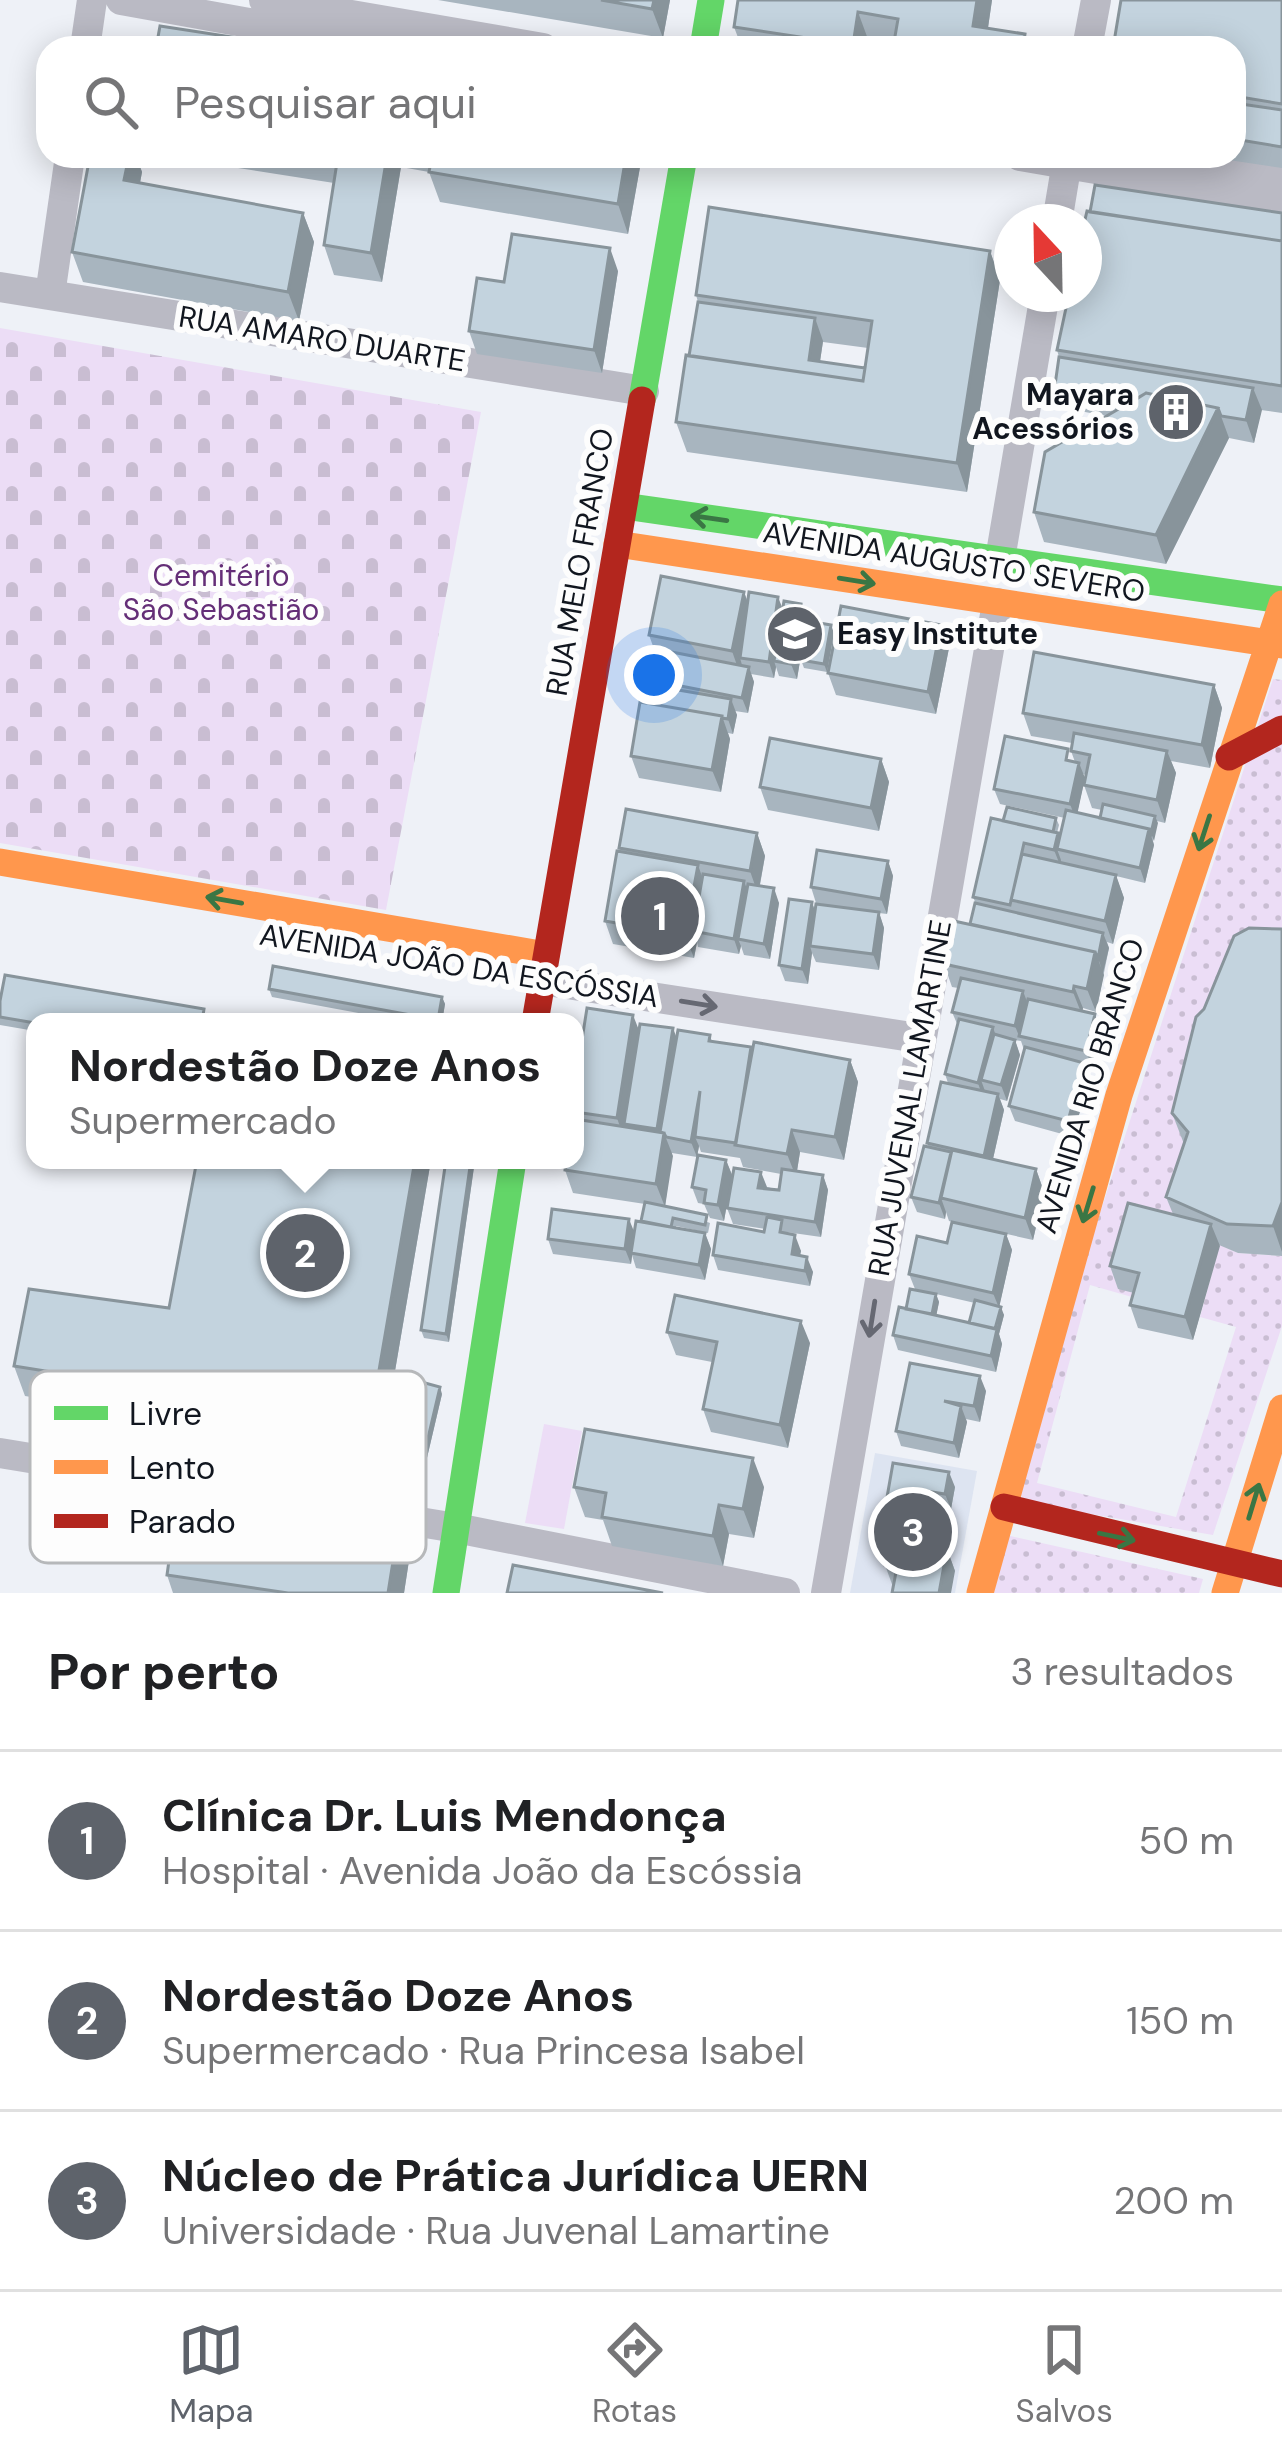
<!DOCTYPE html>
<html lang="pt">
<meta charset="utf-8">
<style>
:root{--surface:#fff;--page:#f6f6f6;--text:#202124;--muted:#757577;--line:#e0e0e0;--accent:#5e636b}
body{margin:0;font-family:"DM Sans",sans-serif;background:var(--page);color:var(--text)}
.compass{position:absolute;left:994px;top:204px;width:108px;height:108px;border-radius:50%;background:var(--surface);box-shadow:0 6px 30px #0003;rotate:338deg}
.you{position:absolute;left:654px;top:675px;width:42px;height:42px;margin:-30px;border:9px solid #fff;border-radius:50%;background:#1a73e8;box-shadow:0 0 0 18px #1a73e833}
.badge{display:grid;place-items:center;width:78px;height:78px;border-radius:50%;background:var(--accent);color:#fff;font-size:39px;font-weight:700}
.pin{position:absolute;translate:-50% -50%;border:6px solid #fff;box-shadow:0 3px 12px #0006}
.popup{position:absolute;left:26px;top:1013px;width:558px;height:156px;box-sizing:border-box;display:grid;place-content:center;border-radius:24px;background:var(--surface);filter:drop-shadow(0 3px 9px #0005);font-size:39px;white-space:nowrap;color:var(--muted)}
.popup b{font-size:45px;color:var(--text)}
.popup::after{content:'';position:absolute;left:50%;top:100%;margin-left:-24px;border:24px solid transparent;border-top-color:var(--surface)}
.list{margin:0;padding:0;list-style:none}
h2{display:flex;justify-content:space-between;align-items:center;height:156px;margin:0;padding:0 48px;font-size:51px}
h2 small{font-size:39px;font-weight:400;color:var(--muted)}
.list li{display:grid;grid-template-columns:78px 1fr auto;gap:36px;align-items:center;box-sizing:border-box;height:180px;padding:0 48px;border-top:3px solid var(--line)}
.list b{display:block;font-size:45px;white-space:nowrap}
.list p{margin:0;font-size:39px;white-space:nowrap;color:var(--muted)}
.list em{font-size:39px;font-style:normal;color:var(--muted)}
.icon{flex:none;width:66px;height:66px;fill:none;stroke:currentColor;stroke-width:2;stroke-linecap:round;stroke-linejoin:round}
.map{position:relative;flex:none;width:1282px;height:1593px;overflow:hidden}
.search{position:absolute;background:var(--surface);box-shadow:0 6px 30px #0003;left:36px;right:36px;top:36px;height:132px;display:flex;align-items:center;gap:30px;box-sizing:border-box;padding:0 42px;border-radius:36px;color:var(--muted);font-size:45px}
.sheet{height:696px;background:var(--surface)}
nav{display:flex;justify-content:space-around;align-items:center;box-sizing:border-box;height:168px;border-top:3px solid var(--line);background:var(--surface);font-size:33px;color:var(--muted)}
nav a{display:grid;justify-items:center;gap:6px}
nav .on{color:var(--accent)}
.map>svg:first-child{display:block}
</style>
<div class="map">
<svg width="1282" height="1593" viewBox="0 0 1282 1593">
<defs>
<pattern id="cemetery-stones" width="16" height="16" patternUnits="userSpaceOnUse" patternTransform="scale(3)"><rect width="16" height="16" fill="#ecddf6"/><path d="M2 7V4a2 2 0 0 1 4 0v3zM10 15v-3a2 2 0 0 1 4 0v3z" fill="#c9bdd2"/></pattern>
<pattern id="park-dots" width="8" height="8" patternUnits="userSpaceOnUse" patternTransform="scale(3)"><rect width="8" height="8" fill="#ecddf6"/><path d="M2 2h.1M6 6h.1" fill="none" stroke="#c9bdd2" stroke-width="1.8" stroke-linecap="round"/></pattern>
</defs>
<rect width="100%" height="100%" fill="#eef1f7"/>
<path fill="#dde4f1" d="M875 1453 977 1471 955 1593H850Z"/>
<path fill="#ecddf6" d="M544 1424 582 1431 564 1529 525 1523Z"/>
<path fill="url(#cemetery-stones)" d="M0 328 481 412 386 910 0 843Z"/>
<path fill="url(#park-dots)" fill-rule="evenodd" d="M1273 679 1282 680V955L1199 1162 1190 1231 1238 1253 1282 1256V1326L1213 1535 1027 1503 1012 1485ZM1219 1247 1200 1317 1236 1327 1176 1517 1037 1483 1090 1285 1146 1301Z
M1006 1535 1203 1579 1199 1593H994Z"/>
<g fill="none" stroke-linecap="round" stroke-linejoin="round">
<path stroke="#babac4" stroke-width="30" d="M121 0 389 48
M264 0 543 48
M85 48 92 0
M1087 48 1096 0
M1020 156 1282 201
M1158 156 1282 179
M1057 222 1068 156
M0 287 644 391
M50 295 70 156
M1000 559 1045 294
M541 980 918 1038
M0 1453 456 1528 785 1593
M826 1593 997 603"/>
<path stroke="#63d668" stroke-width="27" d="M703 48 711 0
M642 400 684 156
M624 506 1282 600
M446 1593 513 1160"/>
<path stroke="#ff974d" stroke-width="27" d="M617 544 1282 645
M0 862 546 955
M980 1593 1119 1095 1282 604
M1225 1593 1282 1408"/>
<path stroke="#b3261e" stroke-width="27" d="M1229 757 1282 729
M535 1022 642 400
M1004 1507 1282 1574"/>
</g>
<path fill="#a8b5bf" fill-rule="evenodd" d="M438 0H670L663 38Z
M738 0H992L988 28 1025 34 1030 48H893L894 46 869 42 868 48H742L734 27Z
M1282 0V168L1202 156H1234V48Z
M90 156H136L142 172 140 183 303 213 314 242 299 321 83 282 72 252Z
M196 156H642L628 234 440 202 429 172 401 167 382 282 334 275 324 245 334 183 199 162Z
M1282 213V413L1261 410 1254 443 1229 438 1166 564 1044 542 1034 512 1107 416 1063 408 1055 385 1059 357 1057 350Z
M990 251 1000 280 967 492 687 452 676 422 698 302 696 295ZM823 342 868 348 865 368 820 361Z
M618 271 602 373 477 354 469 331 504 282Z
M744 592 748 602 783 609 807 619 797 679 779 676 776 667 774 678 751 674 754 682 748 713 735 711 737 715 733 734 728 733 730 739 721 792 639 778 631 756 647 685 645 679 654 649 649 635Z
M834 633 827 672 804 668 801 660Z
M949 648 936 714 836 695 828 673Z
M1214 685 1222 708 1210 768 1171 761 1176 773 1165 823 1157 821 1153 841 1154 845 1145 883 1116 876 1124 898 1113 944 1107 942 1109 948 1096 1012 1083 1008 1082 1011 1100 1030 1092 1067 1085 1065 1089 1078 1073 1137 1015 1121 1009 1106 1024 1050 1021 1041 1015 1040 1020 1055 1007 1101 1000 1099 1004 1110 993 1159 1036 1169 1044 1192 1033 1240 949 1221 946 1212 945 1219 917 1212 911 1197 948 1083 945 1074 958 1026 952 1012 958 988 952 987 944 964 970 924 976 904 973 897 1003 821 1056 818 1059 825 1057 833 1060 837 1065 818 1000 804 994 789 1075 762 1071 751 1072 743 1031 736 1023 713ZM1083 774 1086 775 1084 785 1092 808 1102 810 1100 818 1077 813 1085 778Z
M881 759 889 782 879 831 768 810 760 787Z
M757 833 765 856 760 885 779 903 770 959 744 955 741 946 739 954 698 947 697 942 694 958 613 944 605 921 620 851 619 848Z
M888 861 893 876 887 914 879 913 884 928 879 970 816 962 812 953 808 984 785 981 779 965 812 902 815 911 862 910 816 903 811 887Z
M1282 929V1256L1238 1253 1219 1245 1193 1340 1138 1328 1130 1305 1134 1293 1118 1289 1110 1266 1173 1214 1166 1197 1184 1144 1172 1113Z
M269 989 442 997 445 1004 442 1022H407L272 997Z
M0 1001 207 1017 35 1022V1031L0 1025Z
M639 1031 676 1037 710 1035 712 1042 753 1052 850 1060 858 1082 844 1160 800 1152 797 1171 823 1175 828 1190 821 1237 786 1232 801 1251 800 1255 813 1272 810 1286 718 1270 713 1255 764 1232 765 1229 733 1224 727 1208 767 1187 779 1190 781 1174 743 1167 740 1158 701 1152 699 1146 697 1157 672 1153 665 1206 710 1223 708 1233 676 1226V1228L705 1233 711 1249 705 1280 636 1268 632 1255 631 1264 553 1254 548 1239 634 1233 641 1222 645 1204 573 1193 565 1170 575 1160V1084Z
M431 1160 381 1453 25 1396 14 1366 169 1308Z
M446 1160H475L449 1342 424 1338 421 1330Z
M726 1160 732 1175 724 1221 710 1218 704 1204 698 1203 692 1187Z
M1006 1234 1012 1250 999 1307 1004 1315 999 1334 1002 1344 996 1372 898 1350 893 1335 915 1289 909 1274 947 1243ZM936 1294 975 1303 969 1323 936 1316 939 1302Z
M667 1332 810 1343 788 1448 711 1432 703 1409 712 1362 676 1355Z
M910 1363 986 1391 980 1422 966 1419 967 1422 959 1458 901 1446 896 1431Z
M442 1394 426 1462 400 1456 398 1449Z
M893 1463 955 1487 951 1509 924 1505 921 1523 892 1518 886 1503Z
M574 1487H764L754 1538 729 1534 723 1566 612 1546 603 1520 585 1517Z
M399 1524 410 1554 404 1593H173L167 1575 207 1526Z
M932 1528 939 1547 947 1549 955 1571 893 1587 885 1565Z"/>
<path fill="#88949b" d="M654 0H670L663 38 652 9Z
M977 0H992L985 48 973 26Z
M858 12 869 42 868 48H854L853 45Z
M129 156H136L142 172 135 209 124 180Z
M387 156H396L401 167 382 282 371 253Z
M626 156H642L628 234 618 204Z
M303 213 314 242 299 321 288 292Z
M610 248 618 271 602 373 594 350Z
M990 251 1000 280 967 492 957 463Z
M815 318 823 341 817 382 809 360Z
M1253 388 1262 410 1254 443 1246 420Z
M1218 408 1229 438 1166 564 1156 535Z
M744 592 752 615 740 658 742 665 740 674 732 651Z
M778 597 784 612 774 661 776 667 774 678 769 662Z
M801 604 807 619 797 679 791 664Z
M831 625 834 633 827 672 824 664Z
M941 625 949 648 936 714 928 692Z
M749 667 754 682 748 713 742 698Z
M1214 685 1222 708 1210 768 1202 745Z
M731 699 737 715 733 734 728 719Z
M722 716 730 739 721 792 712 770Z
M1167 751 1176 773 1165 823 1157 800Z
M881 759 889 782 879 831 871 808Z
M1079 763 1085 778 1076 820 1070 804Z
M1155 816 1158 823 1154 841 1151 833Z
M1149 829 1154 845 1145 883 1140 868Z
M757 833 765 856 758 894 750 871Z
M1058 833 1064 849H1057L1061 860 1060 865 1054 850Z
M888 861 893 876 887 914 881 899Z
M698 865 706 888 693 931 697 942 694 958 685 935Z
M1116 875 1124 898 1113 944 1105 921Z
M744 881 750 897 738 939 741 946 739 954 734 939Z
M774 888 779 903 770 959 764 944Z
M812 902 817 918 810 946 812 953 808 984 802 969Z
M879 912 884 928 879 970 873 954Z
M1103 933 1109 948 1103 973 1098 958Z
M1095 952 1104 975 1096 1012 1087 989Z
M1074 986 1083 1008 1082 1015 1073 992Z
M1023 991 1029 1007 1019 1036 1021 1041 1015 1026Z
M442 997 445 1004 442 1022H438Z
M1095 1014 1100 1030 1092 1067 1086 1051Z
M633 1015 642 1038 624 1124 627 1131 625 1141 617 1118Z
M993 1027 998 1043 981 1080 985 1091 983 1098 978 1083Z
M673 1028 679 1044 662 1145 657 1129Z
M1015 1040 1020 1055 1007 1101 1001 1085Z
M850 1060 858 1082 844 1160 835 1137Z
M1084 1063 1089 1078 1073 1137 1068 1121Z
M700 1091 695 1137 699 1146 697 1157 691 1142Z
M998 1094 1004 1110 990 1172 984 1156Z
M792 1130 800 1152 796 1177 787 1154Z
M664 1133 673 1156 665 1207 656 1184Z
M951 1152 941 1198 946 1212 945 1219 939 1203Z
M415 1160H431L381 1453 370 1423Z
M471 1160H475L449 1342 446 1334Z
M726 1160 732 1175 724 1221 718 1205Z
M1036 1169 1044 1192 1033 1240 1025 1218Z
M761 1172 767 1187 764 1203 758 1188Z
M823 1175 828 1190 821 1237 815 1222Z
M1282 1202V1252L1273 1226Z
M629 1219 635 1234 631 1264 625 1249Z
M1211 1224 1220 1246 1193 1340 1185 1317Z
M705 1233 711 1249 705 1280 699 1265Z
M1006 1234 1012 1250 999 1308 993 1293Z
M795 1235 801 1251 797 1269 792 1254Z
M807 1257 813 1272 810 1286 805 1271Z
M936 1294 939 1302 935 1322 932 1314Z
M1001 1307 1004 1315 999 1334 1002 1344 996 1372 991 1356Z
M801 1321 810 1343 788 1448 780 1425Z
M980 1376 986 1391 980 1422 974 1406Z
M440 1387 442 1394 426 1462 424 1455Z
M961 1406 967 1422 959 1458 954 1443Z
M753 1458 764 1487 754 1538 743 1509Z
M949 1472 955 1487 951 1509 945 1494Z
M919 1490 924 1505 921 1523 916 1507Z
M197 1499 208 1528 194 1524Z
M719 1505 729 1534 723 1566 713 1536Z
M399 1524 410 1554 404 1593H388Z
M932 1528 940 1551 929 1546Z
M947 1549 955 1571 951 1593H939Z"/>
<path fill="#c3d3de" stroke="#88949b" stroke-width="3" d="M601 0H654L652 9Z
M738 0H977L973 26 1025 34 1023 48H893L898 19 858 12 853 45 734 27Z
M1121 0H1282V104L1234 96V48H1113Z
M160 26 304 48H156Z
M1234 103 1282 110V147L1234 139Z
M90 156H129L124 180 303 213 288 292 72 252Z
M338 156H387L371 253 324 245Z
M432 156H626L618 204 429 172Z
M1095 185 1282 213V241L1090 212Z
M709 207 990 251 957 463 676 422 686 355 863 381 872 321 696 295Z
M1087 211 1282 241V386L1057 350 1069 294H1084V224Z
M512 234 610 248 594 350 469 331 477 278 504 282Z
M698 302 815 318 809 360 865 368 863 381 689 356Z
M1059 357 1253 388 1246 420 1221 416 1218 408 1146 393 1135 400 1055 385Z
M1146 393 1218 408 1156 535 1034 512 1045 452Z
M661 576 744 592 732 651 649 635Z
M749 592 778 597 769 662 740 658Z
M784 601 801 604 791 664 774 661Z
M841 606 941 625 928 692 828 673Z
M808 621 831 625 824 664 801 660Z
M651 648 749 667 742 698 645 679Z
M1034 652 1214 685 1202 745 1023 713Z
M643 684 731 699 728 719 722 718V716L640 702Z
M640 702 722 716 712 770 631 756Z
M1074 733 1167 751 1157 800 1084 785 1090 755 1071 751Z
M1005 736 1068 749 1066 760 1079 763 1070 804 994 789Z
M770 738 881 759 871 808 760 787Z
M1103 804 1155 816 1151 833 1149 829 1100 818Z
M1007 807 1056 818 1053 832 1003 821Z
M626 809 757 833 750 871 619 848Z
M1066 810 1149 829 1140 868 1057 849Z
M991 818 1058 833 1054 850 1024 843 1010 905 973 897Z
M817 850 888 861 881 899 811 887Z
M617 851 698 865 685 935 605 921Z
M1022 854 1116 875 1105 921 1011 900Z
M703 874 744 881 734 939 693 931Z
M748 884 774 888 764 944 738 939Z
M789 899 812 902 802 969 779 965Z
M975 903 1103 933 1098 958 1095 952 970 924Z
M816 904 879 912 873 954 810 946Z
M954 921 1095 952 1087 989 1074 986 1073 992 944 964Z
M1249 928 1282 929V1202L1273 1226 1227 1224 1166 1197 1188 1132 1172 1113 1196 1017 1204 1009 1234 936Z
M273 966 442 997 438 1020 269 989Z
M5 975 204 1009 202 1022 35 1023 0 1017V1001Z
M961 978 1023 991 1015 1026 952 1012Z
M1028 999 1095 1014 1086 1051 1019 1036Z
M587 1008 633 1015 617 1118 575 1112V1084Z
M261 1016 296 1022H260Z
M959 1019 993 1027 978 1083 945 1074Z
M640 1024 673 1028 657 1129 624 1124Z
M678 1030 710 1035 709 1041 751 1047 736 1143 695 1137 700 1091 691 1142 666 1137 664 1133 660 1132Z
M994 1034 1015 1040 1001 1085 981 1080Z
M754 1042 850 1060 835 1137 792 1130 787 1154 735 1145Z
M1025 1047 1084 1063 1068 1121 1009 1106Z
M941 1082 998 1094 984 1156 927 1143Z
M575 1119 664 1133 656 1184 565 1170 566 1160H575Z
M924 1146 951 1152 939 1203 911 1197Z
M952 1150 1036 1169 1025 1218 941 1198Z
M698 1155 726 1160 718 1205 704 1203 706 1190 692 1187Z
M197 1160H415L370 1423 14 1366 29 1289 169 1308Z
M446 1160H471L446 1334 421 1330Z
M734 1168 761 1172 758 1188 779 1190 782 1169 823 1175 815 1222 727 1208Z
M645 1202 707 1215 705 1225 673 1218 671 1227 641 1221Z
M1128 1203 1211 1224 1185 1317 1130 1305 1139 1273 1110 1266Z
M552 1209 629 1219 625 1249 548 1239Z
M767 1217 782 1220 780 1232 795 1235 792 1254 807 1257 805 1271 713 1255 718 1223 764 1232Z
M636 1221 705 1233 699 1265 631 1253Z
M952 1222 1006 1234 993 1293 909 1274 917 1236 947 1243Z
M910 1289 936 1294 932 1314 906 1309Z
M675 1295 801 1321 780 1425 703 1409 717 1342 667 1332Z
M975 1300 1001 1307 995 1329 969 1323Z
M899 1307 997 1329 991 1356 893 1335Z
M910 1363 980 1376 974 1406 944 1401 961 1406 954 1443 896 1431Z
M414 1380 440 1387 424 1455 398 1449Z
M585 1429 753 1458 743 1509 719 1505 713 1536 602 1517 606 1493 574 1487Z
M893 1463 949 1472 945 1494 919 1490 916 1507 886 1503Z
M178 1496 197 1499 194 1524 217 1527 222 1499 399 1524 388 1593H288L167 1575Z
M892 1522 932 1528 929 1546 947 1549 939 1593H892L897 1567 885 1565Z
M513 1565 663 1593H507Z"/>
<defs><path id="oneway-shaft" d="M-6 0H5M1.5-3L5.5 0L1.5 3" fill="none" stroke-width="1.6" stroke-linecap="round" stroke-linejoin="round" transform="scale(3)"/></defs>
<g stroke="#3a7644">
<use href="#oneway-shaft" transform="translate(709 518) rotate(-172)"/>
<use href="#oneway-shaft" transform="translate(857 581) rotate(9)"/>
<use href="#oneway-shaft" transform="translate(1204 833) rotate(108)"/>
<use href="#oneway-shaft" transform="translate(224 900) rotate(-170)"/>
<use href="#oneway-shaft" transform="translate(1088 1205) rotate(107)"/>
<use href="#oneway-shaft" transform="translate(1254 1501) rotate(-73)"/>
<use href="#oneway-shaft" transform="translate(1117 1537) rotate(12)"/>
</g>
<g stroke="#666872">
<use href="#oneway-shaft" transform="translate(699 1004) rotate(9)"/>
<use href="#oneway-shaft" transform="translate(872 1319) rotate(99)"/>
</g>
<defs>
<symbol id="building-disc" viewBox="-11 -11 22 22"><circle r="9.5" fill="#5e636b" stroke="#fdfdfd"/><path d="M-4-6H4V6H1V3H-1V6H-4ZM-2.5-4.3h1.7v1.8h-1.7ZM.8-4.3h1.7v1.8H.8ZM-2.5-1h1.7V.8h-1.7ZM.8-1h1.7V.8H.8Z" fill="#fff"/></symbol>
<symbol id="school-disc" viewBox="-11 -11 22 22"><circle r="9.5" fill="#5e636b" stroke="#fdfdfd"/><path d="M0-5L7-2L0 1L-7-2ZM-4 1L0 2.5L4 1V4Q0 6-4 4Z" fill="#fff"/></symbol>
</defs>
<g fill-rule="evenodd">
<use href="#building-disc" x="1143" y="379" width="66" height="66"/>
<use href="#school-disc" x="762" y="601" width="66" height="66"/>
</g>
<g text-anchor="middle" stroke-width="12" stroke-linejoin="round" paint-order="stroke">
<g font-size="30" fill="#11161f" stroke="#fdfdfd">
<text transform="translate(322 339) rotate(9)" y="10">RUA AMARO DUARTE</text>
<text transform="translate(580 562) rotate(-80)" y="10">RUA MELO FRANCO</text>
<text transform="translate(954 562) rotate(9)" y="10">AVENIDA AUGUSTO SEVERO</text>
<text transform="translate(459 966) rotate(9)" y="10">AVENIDA JOÃO DA ESCÓSSIA</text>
<text transform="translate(1090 1086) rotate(-73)" y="10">AVENIDA RIO BRANCO</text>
<text transform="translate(910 1098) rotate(-80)" y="10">RUA JUVENAL LAMARTINE</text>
</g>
<g font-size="30" font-weight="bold" fill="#11161f" stroke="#fdfdfd" text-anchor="end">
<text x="1134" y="405">Mayara<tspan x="1134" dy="34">Acessórios</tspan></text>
<text x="837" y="644" text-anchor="start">Easy Institute</text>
</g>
<g font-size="30" fill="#642e77" stroke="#fdfdfd">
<text x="221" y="586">Cemitério<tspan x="221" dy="34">São Sebastião</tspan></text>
</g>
</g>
<rect x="30" y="1371" width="396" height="192" rx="18" fill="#fdfdfd" stroke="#b6b8ba" stroke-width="3"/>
<rect x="54" y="1406" width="54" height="14" fill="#63d668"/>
<rect x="54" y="1460" width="54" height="14" fill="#ff974d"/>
<rect x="54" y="1514" width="54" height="14" fill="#b3261e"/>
<g font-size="33" fill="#11161f">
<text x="129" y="1425">Livre</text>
<text x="129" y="1479">Lento</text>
<text x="129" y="1533">Parado</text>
</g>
</svg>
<svg class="compass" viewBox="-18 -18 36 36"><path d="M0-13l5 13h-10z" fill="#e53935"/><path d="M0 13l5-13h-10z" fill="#757577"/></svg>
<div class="you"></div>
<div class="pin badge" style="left:660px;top:916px">1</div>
<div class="pin badge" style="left:305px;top:1253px">2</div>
<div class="popup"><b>Nordestão Doze Anos</b>Supermercado</div>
<div class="pin badge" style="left:913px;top:1532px">3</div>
<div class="search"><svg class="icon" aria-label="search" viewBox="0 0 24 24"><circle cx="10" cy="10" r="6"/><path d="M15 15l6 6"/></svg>Pesquisar aqui</div>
</div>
<section class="sheet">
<h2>Por perto<small>3 resultados</small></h2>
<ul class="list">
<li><span class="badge">1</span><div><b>Clínica Dr. Luis Mendonça</b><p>Hospital · Avenida João da Escóssia</p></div><em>50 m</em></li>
<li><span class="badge">2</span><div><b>Nordestão Doze Anos</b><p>Supermercado · Rua Princesa Isabel</p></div><em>150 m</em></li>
<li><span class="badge">3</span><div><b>Núcleo de Prática Jurídica UERN</b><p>Universidade · Rua Juvenal Lamartine</p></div><em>200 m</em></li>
</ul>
</section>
<nav>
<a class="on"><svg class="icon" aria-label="map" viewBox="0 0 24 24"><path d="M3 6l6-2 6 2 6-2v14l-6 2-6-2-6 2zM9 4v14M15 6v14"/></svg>Mapa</a>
<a><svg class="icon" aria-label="directions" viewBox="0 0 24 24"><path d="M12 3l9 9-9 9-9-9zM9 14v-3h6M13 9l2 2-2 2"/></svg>Rotas</a>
<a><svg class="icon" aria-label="saved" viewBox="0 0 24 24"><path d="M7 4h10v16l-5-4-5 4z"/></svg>Salvos</a>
</nav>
